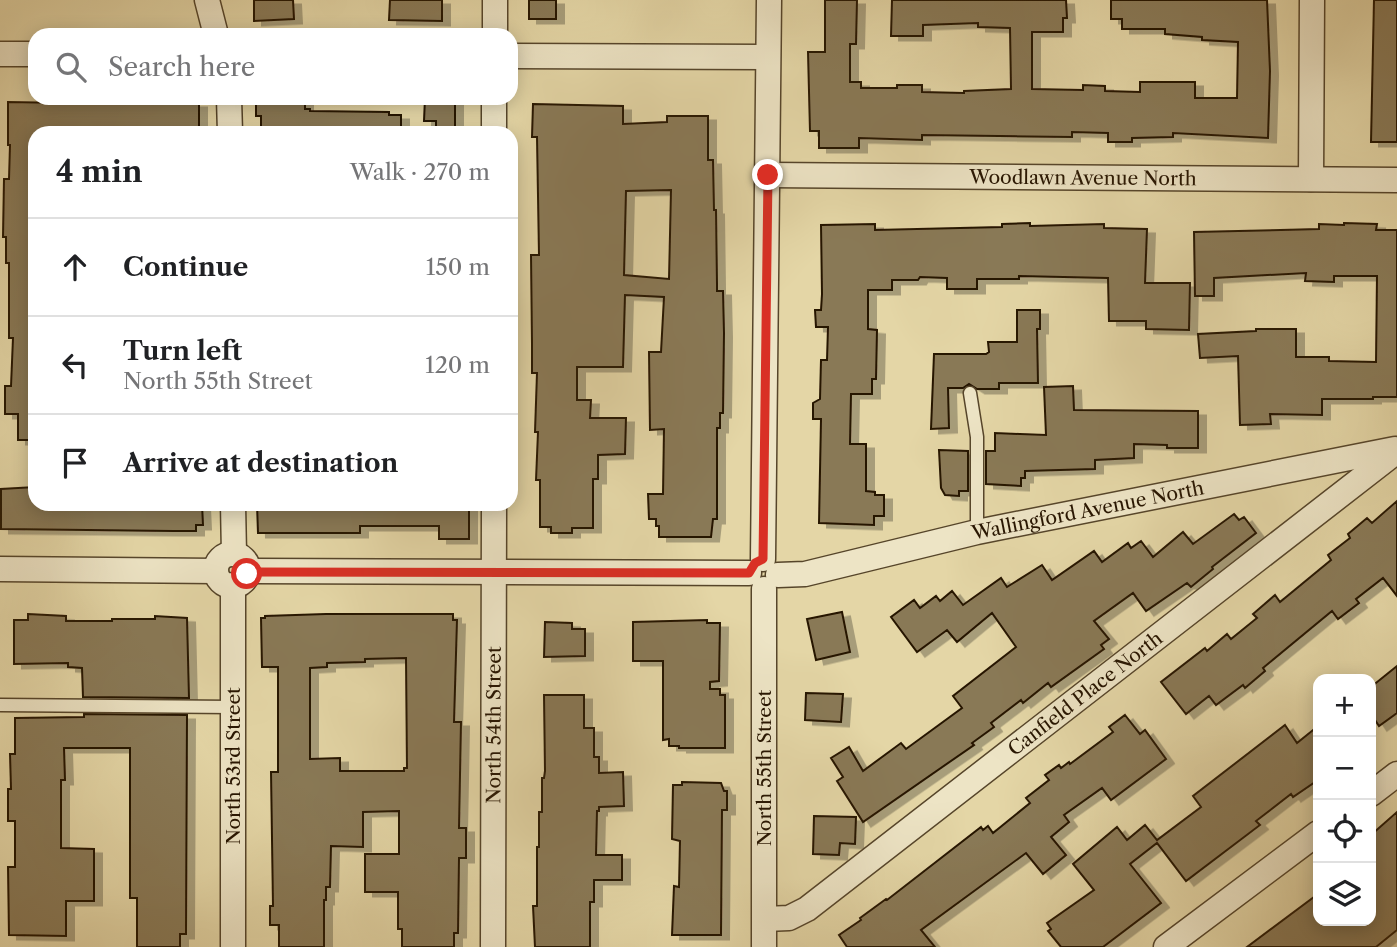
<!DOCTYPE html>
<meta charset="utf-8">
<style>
:root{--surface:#fff;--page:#f2f2f2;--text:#202124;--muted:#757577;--line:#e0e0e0}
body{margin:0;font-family:"Libre Caslon Text",serif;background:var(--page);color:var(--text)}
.controls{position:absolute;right:21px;bottom:21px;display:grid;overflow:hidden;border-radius:14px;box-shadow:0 4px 18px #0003}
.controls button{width:63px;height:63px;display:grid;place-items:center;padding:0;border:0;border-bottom:2px solid var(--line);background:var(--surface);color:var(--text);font:35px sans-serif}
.stop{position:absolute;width:21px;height:21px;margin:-16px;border:5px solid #d93025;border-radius:50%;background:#fff}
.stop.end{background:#d93025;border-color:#fff;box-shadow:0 2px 7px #0008}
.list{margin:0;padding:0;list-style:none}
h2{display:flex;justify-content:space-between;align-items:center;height:91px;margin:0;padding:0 28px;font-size:30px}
h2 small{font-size:23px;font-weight:400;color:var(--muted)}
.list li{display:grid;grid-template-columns:46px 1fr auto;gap:21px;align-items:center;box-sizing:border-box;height:98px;padding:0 28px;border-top:2px solid var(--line)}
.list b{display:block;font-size:26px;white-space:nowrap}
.list p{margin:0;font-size:23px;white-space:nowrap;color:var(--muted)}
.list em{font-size:23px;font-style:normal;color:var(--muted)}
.icon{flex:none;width:38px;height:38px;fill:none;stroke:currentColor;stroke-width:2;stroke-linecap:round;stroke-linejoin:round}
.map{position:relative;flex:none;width:1397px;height:947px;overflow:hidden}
.search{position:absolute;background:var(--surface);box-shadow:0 4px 18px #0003;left:28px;top:28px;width:490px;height:77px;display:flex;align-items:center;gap:18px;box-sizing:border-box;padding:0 24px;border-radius:21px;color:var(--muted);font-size:26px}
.panel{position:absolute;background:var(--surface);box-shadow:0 4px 18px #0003;left:28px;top:126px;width:490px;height:385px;border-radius:21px}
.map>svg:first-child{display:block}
</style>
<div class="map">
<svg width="1397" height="947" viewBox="0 0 1397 947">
<defs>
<filter id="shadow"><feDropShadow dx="8" dy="4.5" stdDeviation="0" flood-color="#0004"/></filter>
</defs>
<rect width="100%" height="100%" fill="#e4d6a6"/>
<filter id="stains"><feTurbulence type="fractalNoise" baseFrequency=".00286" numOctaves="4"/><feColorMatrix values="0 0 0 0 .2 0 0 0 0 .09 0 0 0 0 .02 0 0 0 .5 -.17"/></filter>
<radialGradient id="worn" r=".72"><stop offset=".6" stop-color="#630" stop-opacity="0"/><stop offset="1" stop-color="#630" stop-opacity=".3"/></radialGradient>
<path fill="#897957" stroke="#271501" stroke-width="2" fill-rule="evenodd" filter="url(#shadow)" d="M254 0H293L294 19 254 21Z
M390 0H442V21L389 20Z
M529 0H556V19H529Z
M825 0H857L856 44H850V82H861V88H897V85H922V92L964 93V91L1011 89 1010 28 978 27V23L923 25V36H891L892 0H1066L1067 18H1063V32H1032V89L1083 90V85L1105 86V91L1140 92V82H1195V98H1237L1238 42 1202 40V37L1165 34V29H1122V19H1111V0H1267L1270 71 1268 138 1173 133V137L1132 138V142H1108V133L1072 132V137L922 135V140L859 138V148H819V131H810L808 52H825Z
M1374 0H1397V142H1371Z
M256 98H294V100L305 101V109H310V111L389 112V115H401V133L261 132V116H256Z
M425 98H455V130H436V121H424Z
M118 99 155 101V103H199V132L35 133V440H18V414H5V386H11L13 338H9V263H6V237H3L4 179H9L10 145H8V102L65 103V100Z
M533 104 623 106V124L667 122V116H708V160H713L714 210H716L717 284V291H723L724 333 723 413H720V428H717V519H713L711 537H659V526H656V519H649L648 494H663L664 429 650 430 649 352H661L664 297 625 295 623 367H577V400H591L590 418H626L625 454 598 455V479H593V528H572V533H551V527H540V480H536L538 432H535L537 373H532V343L531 255H539L537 137H532ZM671 190 669 279 624 275 626 191Z
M1030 223V226L1104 224V228L1147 229 1145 283H1190L1189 330 1146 329V321H1109L1108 278 1019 276V279H977V289H947V278L920 277 918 280H892V290H868V329L877 330 876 379H872V394H851L850 444H866V491L875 492V495H884V516H874V525L819 523 821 419H813V403L820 399 821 360H827L828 327H816L815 310H821L822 294 821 225 875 224V230L1002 227V224Z
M1344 223 1377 224 1376 230H1397V397H1373V399H1322V415L1270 414 1271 424 1240 425 1238 356 1200 358 1198 334 1256 331V329H1296V357H1329V361L1376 362 1377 276H1334V282L1305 281 1306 273 1214 278V296H1195L1194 232 1319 229V224L1344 225Z
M1017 310H1040V329H1037L1038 383H999V389H977L969 384 963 388H948L949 428 931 429 934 354H986L989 352 988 342H1017Z
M1073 386 1074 410 1198 411V448H1167V445L1134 444V458L1095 460V469L1025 471V478H1021V486L986 484V451H995V433L1046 435 1044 387Z
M939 450 968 451V491H959V496L945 495 941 488Z
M35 487V504H202L203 525H196V531H173L1 529V489Z
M1397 501V596L1383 578 1356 599 1359 603 1338 619 1332 611 1263 668 1265 671 1245 688 1243 685 1216 705 1209 696 1186 714 1161 682 1205 648 1207 651 1227 634 1231 639 1257 618 1253 614 1275 595 1280 602 1331 560 1328 555 1350 538 1348 534 1367 518 1372 523Z
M257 504H469V539H439V526H360V533H258Z
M1234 514 1239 520 1244 517 1256 533 1212 567 1213 569 1191 587 1187 583 1146 611 1133 593 1094 621 1109 639 1101 645 1104 649 1051 687 1048 683 1023 703 1021 700 991 723 994 727 972 743 974 745 863 822 837 781 843 777 831 758 849 747 863 771 901 743 906 749 962 708 953 696 1016 647 992 613 957 642 947 630 917 652 891 617 914 600 920 608 936 596 940 601 952 591 963 605 1001 578 1007 587 1042 565 1052 580 1094 551 1102 562 1128 543 1131 548 1141 541 1153 557 1183 532 1193 544Z
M842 612 850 652 816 660 807 619Z
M28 614 66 616V621H112V619H155V616L187 618 189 698 83 697 82 668 68 667V663L14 664V620H28Z
M326 614H453V620H457L454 722H461L459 828H466V858H459L458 933H454V947H402V929H398V892H365V854H399V811L363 812V847L331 846 330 887H326V900H324V947H279V925H270V906H273L271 772H278V667H262L261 618H265V616ZM406 658 407 768H404V771H340V758L310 759V668L327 667V663L365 662V659Z
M707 620V623H720L719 681 710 682V689H720V695H725V748H679V746H669V739L663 740V661H633V622Z
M545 622 572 623V629H585V656L544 657Z
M1397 666V713L1379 726 1371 714V687Z
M806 693 843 694 841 722 805 720Z
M544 695H584V728H594V757H599V773L623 772 624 806 599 807V811H597L596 855H622V880H594V902H590V947H535L533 906H537V847H539V812H542V778H544L545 771Z
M84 714 187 715 186 934H180V947H137V898H130V748H64L65 780H61V848L94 849V901H66V936L9 935 8 867H15V821H8V789H11L10 754H15V718L84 717Z
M1125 715 1140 734 1145 730 1166 759 1111 800 1102 788 1064 815 1069 822 1051 837 1066 855 1043 874 1026 853 921 930 935 947H847L839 935 861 920 860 918 886 899 887 900 981 827 983 830 988 826 993 833 1030 803 1026 798 1049 780 1045 775 1059 765 1061 768 1069 762 1070 764 1113 732 1109 727Z
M1285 725 1297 743 1318 726V780L1293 797 1291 794 1256 821 1260 825 1186 881 1157 843 1130 864 1161 903 1103 947H1061L1048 931 1051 929 1047 923 1094 890 1073 864 1117 827 1127 840 1145 825 1157 840 1201 807 1193 796Z
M682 782 721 783 724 791H727V810H722L721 935H672L674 886 679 887 680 841 672 839 673 785H682Z
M1397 812V930L1376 947H1247L1318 894V921H1371V835Z
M814 816 856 817 855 844 840 843 839 855 813 854Z"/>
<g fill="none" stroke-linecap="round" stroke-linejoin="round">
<defs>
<path id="service" d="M970 393 977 437V532
M0 705 233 707"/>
<g id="minor">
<path d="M207 0 216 35"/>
<path d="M495 0V35"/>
<path d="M0 54H35"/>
<path d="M511 56 767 57"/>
<path d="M229 98 230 133"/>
<path d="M494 98V133"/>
<path id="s1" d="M768 175 1397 180"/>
<path d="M1311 179 1312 0"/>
<path d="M233 504 234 554"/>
<circle cx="232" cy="570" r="16"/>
<path d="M763 559 769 0"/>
<path d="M0 569 216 571"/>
<path d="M247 571 749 573"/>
<path id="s2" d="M778 575 805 574 977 532 1395 449"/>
<path d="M764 589V947"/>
<path d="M1371 794 1397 774"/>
<path id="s3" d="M765 919 789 918 807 909 1397 451"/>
<path d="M233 947V585"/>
<path id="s4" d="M493 947 494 504"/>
<path d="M1166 947 1318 833"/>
</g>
</defs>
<use href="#service" stroke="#56452a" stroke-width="15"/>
<use href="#minor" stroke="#56452a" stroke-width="27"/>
<use href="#service" stroke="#ede4c5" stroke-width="12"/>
<use href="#minor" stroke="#ede4c5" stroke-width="24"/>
</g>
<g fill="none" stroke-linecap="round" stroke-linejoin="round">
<path stroke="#d93025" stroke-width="9" d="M247 574V572L749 573 755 563 763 559 768 175"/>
</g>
<g text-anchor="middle" stroke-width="6" stroke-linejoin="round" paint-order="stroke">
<g font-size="19" fill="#271501" stroke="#ede4c5">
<text dy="7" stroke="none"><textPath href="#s1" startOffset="315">Woodlawn Avenue North</textPath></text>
<text dy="7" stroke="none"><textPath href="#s2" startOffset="317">Wallingford Avenue North</textPath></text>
<text dy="7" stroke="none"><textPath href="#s3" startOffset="396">Canfield Place North</textPath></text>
<text dy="7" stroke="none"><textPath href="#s4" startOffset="222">North 54th Street</textPath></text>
<text transform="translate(233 766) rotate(-90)" y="7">North 53rd Street</text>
<text transform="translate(764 768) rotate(-90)" y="7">North 55th Street</text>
</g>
</g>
<rect width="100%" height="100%" filter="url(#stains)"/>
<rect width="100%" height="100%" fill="url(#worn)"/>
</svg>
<div class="controls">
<button>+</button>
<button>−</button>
<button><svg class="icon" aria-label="locate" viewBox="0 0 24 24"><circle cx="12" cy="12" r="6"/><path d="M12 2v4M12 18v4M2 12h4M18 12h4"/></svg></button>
<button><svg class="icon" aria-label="layers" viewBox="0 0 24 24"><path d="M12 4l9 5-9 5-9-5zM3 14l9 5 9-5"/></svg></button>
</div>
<div class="stop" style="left:247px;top:574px"></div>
<div class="stop end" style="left:768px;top:175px"></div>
<div class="search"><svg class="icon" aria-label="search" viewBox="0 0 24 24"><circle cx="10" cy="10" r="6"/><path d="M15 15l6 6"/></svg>Search here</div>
<section class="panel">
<h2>4 min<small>Walk · 270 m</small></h2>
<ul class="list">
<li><svg class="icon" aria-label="ahead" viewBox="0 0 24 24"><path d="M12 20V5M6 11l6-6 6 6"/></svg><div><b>Continue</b></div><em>150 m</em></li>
<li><svg class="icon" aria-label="left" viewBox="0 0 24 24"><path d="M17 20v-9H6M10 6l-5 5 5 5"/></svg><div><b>Turn left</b><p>North 55th Street</p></div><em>120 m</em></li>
<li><svg class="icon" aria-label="arrive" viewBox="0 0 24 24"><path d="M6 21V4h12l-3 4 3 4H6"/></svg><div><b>Arrive at destination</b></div></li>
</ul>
</section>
</div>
